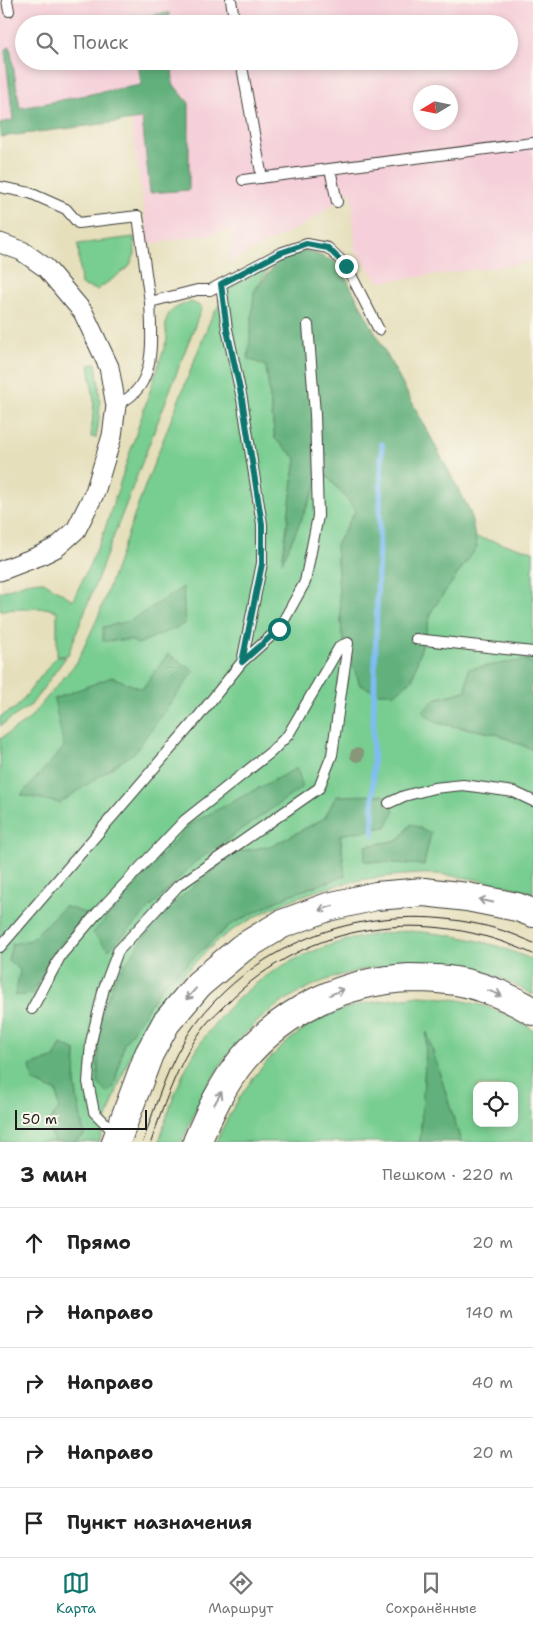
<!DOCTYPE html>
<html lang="ru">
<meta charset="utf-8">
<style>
:root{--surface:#fff;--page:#f6f6f6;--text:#222;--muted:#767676;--line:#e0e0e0;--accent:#0f766e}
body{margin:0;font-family:"Shantell Sans",sans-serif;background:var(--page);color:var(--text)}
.controls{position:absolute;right:15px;bottom:15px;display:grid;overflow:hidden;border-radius:10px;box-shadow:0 2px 8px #0003}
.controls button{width:45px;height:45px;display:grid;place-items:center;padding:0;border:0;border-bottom:1px solid var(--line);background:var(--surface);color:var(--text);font:25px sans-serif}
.compass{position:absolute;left:413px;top:85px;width:45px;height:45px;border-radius:50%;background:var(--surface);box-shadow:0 2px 8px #0003;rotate:260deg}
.scale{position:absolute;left:15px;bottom:12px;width:132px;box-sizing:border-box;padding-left:5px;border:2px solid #1c1c1c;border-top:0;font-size:14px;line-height:18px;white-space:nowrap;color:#1c1c1c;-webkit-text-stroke:4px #fbf7ec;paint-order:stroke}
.stop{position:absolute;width:15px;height:15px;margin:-11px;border:4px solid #0f766e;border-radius:50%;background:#fff}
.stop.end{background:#0f766e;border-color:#fff;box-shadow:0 1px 5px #0008}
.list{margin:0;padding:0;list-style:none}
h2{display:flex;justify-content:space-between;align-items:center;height:65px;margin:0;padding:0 20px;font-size:21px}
h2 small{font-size:16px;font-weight:400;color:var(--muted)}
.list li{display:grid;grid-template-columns:32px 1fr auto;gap:15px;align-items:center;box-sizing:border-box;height:70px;padding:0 20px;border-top:1px solid var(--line)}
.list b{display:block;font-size:19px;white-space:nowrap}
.list em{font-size:16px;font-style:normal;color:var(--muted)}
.icon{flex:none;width:28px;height:28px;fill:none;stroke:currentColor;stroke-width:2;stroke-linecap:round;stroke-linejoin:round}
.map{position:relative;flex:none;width:533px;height:1142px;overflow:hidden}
.search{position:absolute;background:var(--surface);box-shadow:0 2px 8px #0003;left:15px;right:15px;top:15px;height:55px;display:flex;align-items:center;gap:12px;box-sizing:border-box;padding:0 18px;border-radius:28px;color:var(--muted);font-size:19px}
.sheet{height:415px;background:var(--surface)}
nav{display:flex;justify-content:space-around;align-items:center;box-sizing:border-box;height:70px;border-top:1px solid var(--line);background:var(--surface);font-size:14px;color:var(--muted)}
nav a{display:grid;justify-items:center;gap:2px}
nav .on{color:var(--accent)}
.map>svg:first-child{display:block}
</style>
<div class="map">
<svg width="533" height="1142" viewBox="0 0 533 1142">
<rect width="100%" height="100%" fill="#fbf7ec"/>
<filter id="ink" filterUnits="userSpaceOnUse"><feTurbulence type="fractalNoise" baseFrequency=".02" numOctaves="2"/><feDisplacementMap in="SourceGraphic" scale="10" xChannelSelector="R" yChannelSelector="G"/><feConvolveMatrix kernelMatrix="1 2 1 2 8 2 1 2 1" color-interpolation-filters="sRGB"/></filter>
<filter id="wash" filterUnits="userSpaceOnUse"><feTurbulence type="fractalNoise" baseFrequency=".0096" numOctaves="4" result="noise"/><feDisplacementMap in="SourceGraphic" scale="20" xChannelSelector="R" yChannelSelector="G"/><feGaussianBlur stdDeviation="1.12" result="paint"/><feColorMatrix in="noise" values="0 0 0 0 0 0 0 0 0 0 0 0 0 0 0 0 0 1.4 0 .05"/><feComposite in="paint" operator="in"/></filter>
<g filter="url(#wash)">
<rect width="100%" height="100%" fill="#e5dfbb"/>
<path fill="#f5cfd9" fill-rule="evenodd" d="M0 0H533V262L379 282 355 250 352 191 307 223 230 262 231 231 149 244 130 116 0 132ZM24 24H509V61H24ZM420 92H450V122H420Z"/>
<path fill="#78cd91" stroke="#4a7456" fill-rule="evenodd" d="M134 237 135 254 129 267 97 290 81 285 78 244Z
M272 263 254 292 266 366 275 439 296 458 283 560 323 471 356 510 336 545 342 635 412 680 432 610 477 547 475 537 533 551V664L526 660 466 691 435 699 437 723 497 734 533 750V893C501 884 470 877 436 874 422 873 406 875 391 876 333 882 285 898 234 929 207 946 174 983 155 1010 128 1050 115 1097 99 1142H73L84 1136 75 1085 76 1052 55 1057 33 1081 57 1092 59 1109 46 1126 55 1142H0V739L28 720 77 662 98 617 145 486 211 318 229 288ZM336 796 345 876 289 895 230 925 162 986 124 1044 235 852 272 846 325 818ZM399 840 365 861 366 846Z
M191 302 202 307 68 655 57 656V611L45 608 0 610V592L29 582 42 581 73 600 102 538 167 339C163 315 168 309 191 302Z
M96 363C100 393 102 408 96 438L91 437 94 402 89 365Z
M56 657H66L31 705 0 726V717L17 707Z
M408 931C455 934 490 941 533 960V995C517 986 499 976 481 972 402 954 309 968 250 1029 217 1062 200 1099 182 1142H159C168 1110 180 1075 198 1047 246 972 321 936 408 931Z
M419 996C461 998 497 1005 533 1030V1142H461L427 1034 420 1142H216C243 1081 289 1022 358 1005 378 1001 398 999 419 996ZM477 1086H514V1123H477Z"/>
<path fill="#62b07b" stroke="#3f664c" d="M169 13 170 24H133L132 17Z
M10 46 20 108C60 101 100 91 141 85L138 61H172L173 84 189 103V190L150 193 142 119 0 137V123L13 120 5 50Z
M306 250 338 263 470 511 477 547 432 610 412 680 396 693H378L360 685 342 635 336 545 356 510 323 471 282 562 296 458 275 439 266 366 248 359 254 292 277 262Z
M183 587 185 624 138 644 130 640 103 641V627L130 621Z
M168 654 194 671 135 752 60 803 21 795 64 747 54 699 112 677 142 689Z
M526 660 533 664V681L530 690 533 699V750L497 734 437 723 422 712 435 699 466 691 468 669Z
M297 768 303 787 195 862 109 950 93 933 190 824Z
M384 795 394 811 386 827 340 835 345 876 289 895 230 925 162 986 124 1044 114 1087 107 1094 98 1083V1022L115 978 162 913 235 852 272 846 325 818 336 796Z
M411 824 431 833 424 865 364 861 366 846 399 840Z
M64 906 88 914 56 949 32 994 15 996 20 970 8 960 12 944 31 940Z
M427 1032 461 1142H420Z
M61 1044 76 1051 75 1085 84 1136 73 1142H55L46 1126 59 1109 57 1092 33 1081 30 1066 55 1057Z"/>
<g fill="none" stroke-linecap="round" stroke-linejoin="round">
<path stroke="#7ebcf2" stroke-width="5.5" d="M373 835V732L382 444"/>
</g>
</g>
<g filter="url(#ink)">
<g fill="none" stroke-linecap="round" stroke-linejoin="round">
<defs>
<path id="lane" d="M7 0 9 11
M231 0 235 24
M241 61 262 178
M330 169 337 202
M243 180 533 143
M0 187 30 193 66 209 78 223 138 216 150 302
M116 406C122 402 130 398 135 392 156 371 151 329 150 302L197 290H210L280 253 307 244 328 248 346 265 379 330
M416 639 533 652
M242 662 279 629 305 582 318 516 315 414 308 325
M389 803 404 796 434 788 463 785 514 792 533 801
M0 947 198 717 242 662 262 563V524L242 399 227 329 221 284
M32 1009 61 955 99 911 184 821 271 752 288 735 340 646 348 643 332 755 319 788 178 886 118 951 104 988 91 1042 88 1082 94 1112 116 1134"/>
<path id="street" d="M0 243 22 251 46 268 83 312 109 367 116 406 112 436 95 492 76 530 57 547 39 556 0 571"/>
<path id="primary" d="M116 1142 149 1054 166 1023 199 984 242 948 282 924 328 907 376 896 424 892 467 897 517 907 533 913
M197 1142C209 1114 223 1083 243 1059 285 1009 345 981 409 978 429 978 451 979 470 984 492 990 513 999 533 1011"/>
</defs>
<use href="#lane" stroke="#3a3934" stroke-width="12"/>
<use href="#street" stroke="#3a3934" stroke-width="21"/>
<use href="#primary" stroke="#3a3934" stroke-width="30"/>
<use href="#lane" stroke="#fff" stroke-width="10"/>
<use href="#street" stroke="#fff" stroke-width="19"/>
<use href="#primary" stroke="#fff" stroke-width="28"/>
<path stroke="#1c1c1c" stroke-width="1" d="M143 1142C156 1104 169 1060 193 1027 257 940 366 902 472 923 493 927 514 933 533 943
M151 1142C165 1101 180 1057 207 1023 213 1016 220 1010 226 1004 309 920 428 905 533 954"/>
</g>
<circle fill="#88967a" cx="357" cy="755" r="7"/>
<defs><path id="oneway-shaft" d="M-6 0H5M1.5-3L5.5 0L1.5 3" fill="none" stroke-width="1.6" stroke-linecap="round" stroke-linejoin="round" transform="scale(1.25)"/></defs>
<g stroke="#999">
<use href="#oneway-shaft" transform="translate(486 901) rotate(-168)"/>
<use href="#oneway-shaft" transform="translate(326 908) rotate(162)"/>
<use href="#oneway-shaft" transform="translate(337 992) rotate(-22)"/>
<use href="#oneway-shaft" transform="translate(495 993) rotate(21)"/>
<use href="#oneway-shaft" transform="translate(191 994) rotate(131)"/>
<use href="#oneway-shaft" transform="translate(218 1098) rotate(-60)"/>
</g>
</g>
<g fill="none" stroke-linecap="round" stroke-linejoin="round" filter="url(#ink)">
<path stroke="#0f766e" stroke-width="6" d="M279 629 242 662 262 564V524L242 399 227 330 221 284 280 253 306 244 328 248 346 266"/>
</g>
</svg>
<div class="controls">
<button><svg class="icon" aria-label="locate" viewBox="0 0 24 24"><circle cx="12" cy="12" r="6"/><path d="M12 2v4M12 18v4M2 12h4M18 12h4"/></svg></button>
</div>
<svg class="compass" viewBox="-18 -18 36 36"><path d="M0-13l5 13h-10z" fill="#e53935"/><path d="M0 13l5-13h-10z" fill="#767676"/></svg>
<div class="scale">50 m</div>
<div class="stop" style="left:279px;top:629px"></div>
<div class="stop end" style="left:346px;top:266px"></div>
<div class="search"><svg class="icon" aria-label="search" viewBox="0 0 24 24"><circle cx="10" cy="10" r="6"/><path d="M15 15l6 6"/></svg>Поиск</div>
</div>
<section class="sheet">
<h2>3 мин<small>Пешком · 220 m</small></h2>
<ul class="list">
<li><svg class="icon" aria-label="ahead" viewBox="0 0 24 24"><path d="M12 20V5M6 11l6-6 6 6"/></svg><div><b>Прямо</b></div><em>20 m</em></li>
<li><svg class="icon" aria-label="right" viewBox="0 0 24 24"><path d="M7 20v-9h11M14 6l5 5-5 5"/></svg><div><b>Направо</b></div><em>140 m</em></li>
<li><svg class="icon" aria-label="right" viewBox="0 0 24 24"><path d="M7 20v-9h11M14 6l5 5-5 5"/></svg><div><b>Направо</b></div><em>40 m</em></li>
<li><svg class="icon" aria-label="right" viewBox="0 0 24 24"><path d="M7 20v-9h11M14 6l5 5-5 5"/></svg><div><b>Направо</b></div><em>20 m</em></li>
<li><svg class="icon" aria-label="arrive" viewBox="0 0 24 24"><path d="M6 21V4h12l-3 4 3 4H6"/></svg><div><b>Пункт назначения</b></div></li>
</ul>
</section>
<nav>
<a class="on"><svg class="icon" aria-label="map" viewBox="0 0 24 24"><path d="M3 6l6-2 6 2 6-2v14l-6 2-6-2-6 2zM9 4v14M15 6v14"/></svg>Карта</a>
<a><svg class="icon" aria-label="directions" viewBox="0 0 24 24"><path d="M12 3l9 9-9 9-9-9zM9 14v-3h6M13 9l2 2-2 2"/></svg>Маршрут</a>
<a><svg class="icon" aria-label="saved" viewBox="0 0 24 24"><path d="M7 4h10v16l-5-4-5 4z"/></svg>Сохранённые</a>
</nav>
